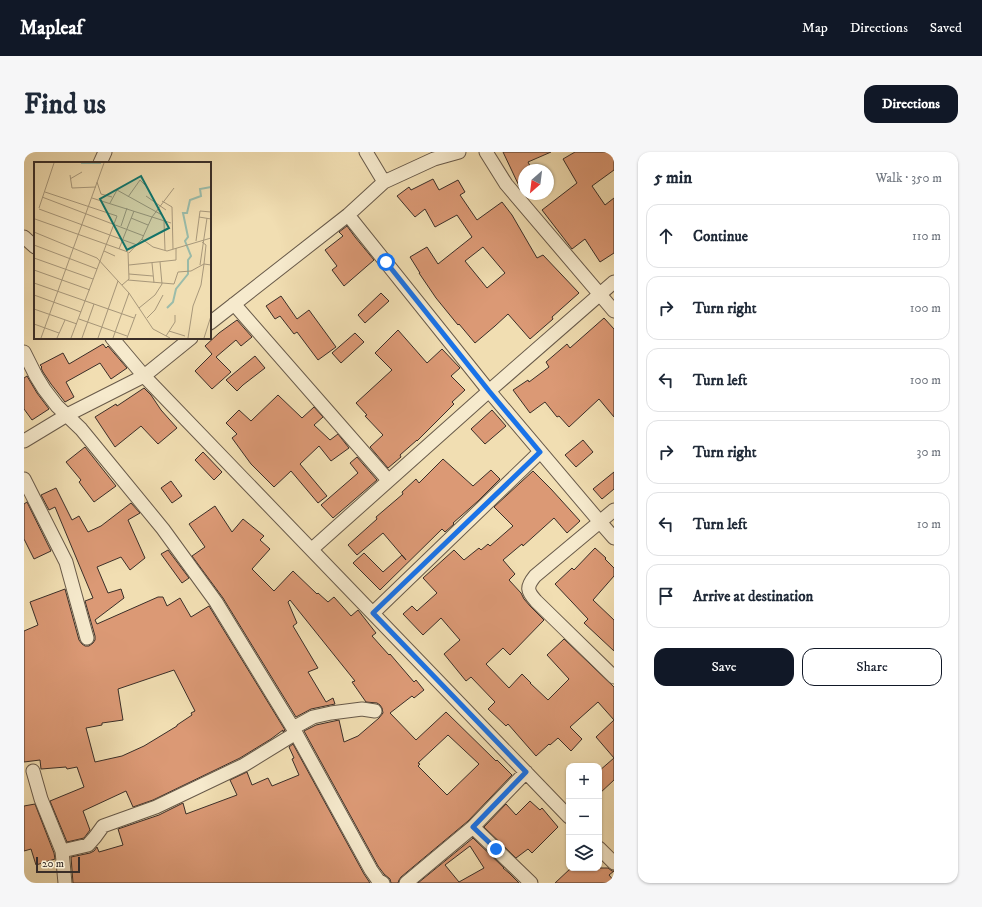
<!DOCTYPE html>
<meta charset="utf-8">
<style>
:root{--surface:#fff;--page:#f6f6f7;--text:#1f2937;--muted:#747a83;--line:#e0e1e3;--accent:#111827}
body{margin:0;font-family:"IM FELL DW Pica",serif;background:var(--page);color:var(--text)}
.controls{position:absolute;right:12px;bottom:12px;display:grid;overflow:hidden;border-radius:8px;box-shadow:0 1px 3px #0004}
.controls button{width:36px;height:36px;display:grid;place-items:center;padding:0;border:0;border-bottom:1px solid var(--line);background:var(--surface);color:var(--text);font:20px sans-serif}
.compass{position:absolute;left:494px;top:12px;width:36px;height:36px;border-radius:50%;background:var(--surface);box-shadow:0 1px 3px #0004;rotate:208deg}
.scale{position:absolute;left:12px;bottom:10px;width:44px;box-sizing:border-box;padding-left:4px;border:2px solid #3a2e28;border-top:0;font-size:11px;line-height:14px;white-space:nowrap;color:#3a2e28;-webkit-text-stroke:3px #f6eacd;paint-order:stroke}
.stop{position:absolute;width:12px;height:12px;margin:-9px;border:3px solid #1a73e8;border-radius:50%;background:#fff}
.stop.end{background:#1a73e8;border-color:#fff;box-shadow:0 1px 4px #0008}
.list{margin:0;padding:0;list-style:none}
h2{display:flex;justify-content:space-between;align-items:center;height:52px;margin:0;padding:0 16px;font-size:17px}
h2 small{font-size:13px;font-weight:400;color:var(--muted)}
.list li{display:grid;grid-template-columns:26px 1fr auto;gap:12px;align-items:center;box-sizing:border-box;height:64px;margin:0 8px 8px;padding:0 8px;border:1px solid var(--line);border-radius:12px}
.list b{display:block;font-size:15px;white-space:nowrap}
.list em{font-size:13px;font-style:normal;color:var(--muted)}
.actions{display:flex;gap:8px;padding:12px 16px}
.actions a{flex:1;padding:9px 0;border:1px solid var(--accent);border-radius:12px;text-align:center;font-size:14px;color:var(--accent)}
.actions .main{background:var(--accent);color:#fff}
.icon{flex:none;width:22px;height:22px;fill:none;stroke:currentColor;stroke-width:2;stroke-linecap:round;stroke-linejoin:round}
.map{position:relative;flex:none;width:590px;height:731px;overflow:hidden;border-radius:12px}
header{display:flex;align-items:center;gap:24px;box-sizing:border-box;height:56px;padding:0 20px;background:var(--accent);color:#fff}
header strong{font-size:19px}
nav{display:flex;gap:22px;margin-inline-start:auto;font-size:14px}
.intro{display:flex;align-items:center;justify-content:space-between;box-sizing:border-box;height:96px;padding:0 24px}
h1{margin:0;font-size:28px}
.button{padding:10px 18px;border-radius:12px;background:var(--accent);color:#fff;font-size:14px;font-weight:700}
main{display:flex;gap:24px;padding:0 24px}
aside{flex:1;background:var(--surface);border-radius:12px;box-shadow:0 1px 3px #0004}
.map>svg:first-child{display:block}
</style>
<header>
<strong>Mapleaf</strong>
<nav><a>Map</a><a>Directions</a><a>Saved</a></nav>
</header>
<div class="intro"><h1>Find us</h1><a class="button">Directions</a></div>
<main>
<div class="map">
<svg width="590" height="731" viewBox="0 0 590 731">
<rect width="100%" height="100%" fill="#f1deb2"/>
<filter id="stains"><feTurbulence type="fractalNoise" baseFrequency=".005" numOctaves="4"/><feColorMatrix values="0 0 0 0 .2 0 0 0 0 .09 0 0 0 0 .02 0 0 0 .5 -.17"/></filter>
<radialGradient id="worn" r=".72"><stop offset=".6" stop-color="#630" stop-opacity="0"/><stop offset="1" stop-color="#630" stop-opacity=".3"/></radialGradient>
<path fill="#db9975" stroke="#3a2e28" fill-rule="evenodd" d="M479 0H527L504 10 508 18H500V41L497 38Z
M551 0H590V18L568 34 581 53 590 46V101L576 110 561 87 548 97 518 58 553 31 539 7Z
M409 27 415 38 434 28 441 40 436 43 453 68 478 50 488 63 513 106 519 103 555 141 528 165 529 167 506 187 484 162 471 174 451 191 435 172 434 173 412 146 395 121H396L386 105 403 95 414 112 448 85 433 63 411 75 401 57 391 65 373 44 385 35 387 38ZM459 95 481 121 463 136 441 109Z
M323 74 331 85 350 108 320 134 308 118 313 114 301 98 319 84 315 80Z
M357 141 365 149 341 171 334 163Z
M257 144 273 167 285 158 312 195 294 208 273 180 270 182 256 164 251 167 242 154Z
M580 166 590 177V265L575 247 545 275 535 264 533 265 521 250 506 261 489 238 504 228 505 230 525 215 522 210 543 192 546 196Z
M213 168 228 185 217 194 212 188 192 205 207 220 188 237 171 219 188 202 181 194 195 181Z
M374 178 403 211 418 197 436 216 427 224 441 238 428 250 430 252 393 289V288L376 303 377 305 364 316 346 295 359 283 341 264 343 263 332 251 368 218 351 201Z
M331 181 340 190 317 211 308 201Z
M79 192 82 196 84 194 103 216 87 227 76 211 42 230 50 245 41 250 27 232 19 220 17 216 18 215 16 213 39 201 45 212Z
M231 204 241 216 219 233 213 239 202 228Z
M3 224 13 241 25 257 8 268 0 257V226Z
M120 236 127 243 137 258 153 276 134 292 117 274 91 295 71 265 92 252 93 254Z
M254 243 278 266 290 255 299 265 290 273 306 288 314 282 325 296 307 309 295 294 276 312 303 344 294 351 267 319 250 335 227 312 208 286 213 282 202 271 215 258 227 269Z
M468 258 482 274 461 292 447 277Z
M559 288 569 300 552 315 541 303Z
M61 295 92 334 70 350 55 330 57 328 42 310Z
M179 300 198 320 190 328 171 308Z
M333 305 353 328 309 366 297 353 334 321 326 311Z
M419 307 449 334 467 318 476 327 454 349 429 371 430 372 421 380 418 377 356 438 329 411 340 401 359 420 378 403 382 408 359 381 333 403 324 393 353 367 352 365 379 342 378 340 392 327 395 331Z
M509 319 527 337 556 369 543 381 530 366 499 394 498 392 479 408 491 422 485 428 497 441 500 447 506 454 520 468 486 503 479 496 462 512 485 536 498 522 507 531H506L524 548 545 527 523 503 540 487 590 535V628L575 642V619L590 606 572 585 590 568 574 550 546 575 558 587 547 599 534 586 526 593 525 592 512 604 484 572 482 574 464 557 471 550 447 525 442 529 420 502 436 488 417 466 399 483 379 462 388 454 393 459 413 441 399 426 430 398 440 408 455 396 457 398 464 392 466 394 489 374 470 355Z
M590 320V337L578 347 569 337Z
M147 329 158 344 148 351 137 336Z
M32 336 48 368 55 364 64 380 77 374 107 351 116 361 104 368 121 406 106 418 97 405 73 415 84 441 97 437 100 446 71 468 73 472 134 445H139L143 454 156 446 167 465 185 454 261 578 259 580V578L247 587 216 606 129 648 109 655 102 639 59 659 66 678 60 686 43 690 26 649 60 635 53 615 43 617 42 615 17 617 16 608 0 610V479L14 473 6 450 41 437 55 488 58 492 61 494H65L69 491 71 488V484L61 449 69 446 31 355 25 358 17 343ZM150 518 171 559 167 561 168 563 153 573V574L120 594 98 604 71 610 62 576 78 573V571L99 568 94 537Z
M3 350 27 399 10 407 0 387V352Z
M191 354 208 380 219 367 240 384 236 388 246 397 228 417 250 439 269 419 293 442 294 441 304 450 310 445 327 464 334 458 352 481 348 484 365 503 366 502 390 530 392 528 400 538 390 546 388 544 366 561 392 588 422 560 472 609 473 608 488 623 444 669 377 725 375 728 374 731H367L366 727 360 722 354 714 280 579 292 573 315 568 320 590 334 584 355 566 359 561 358 556 356 553 353 551 342 550 328 530 331 529 266 448 264 450 273 471 269 474 294 516 284 520 302 550 309 546 311 552 287 557 272 565 199 446 168 404 181 395 165 372ZM424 583 455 612 423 643 394 614 396 612 394 611Z
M571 396 582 406 581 407 590 416V424L569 448 590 468V499L560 471 564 467 531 432 548 416 550 418Z
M144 398 165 426 158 431 137 402Z
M269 592 340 722 346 731H49L47 705 66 701 70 699 73 695 75 700 99 693 94 677 135 663 159 651 162 662 213 643 206 628 223 620 228 633 244 626 248 634 275 623 268 607 270 606 265 595Z
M506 649 516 658 518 656 534 675 508 701 504 697 492 706 460 675 482 652 492 663Z
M11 652 30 701 31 707 12 713 7 697 0 699V654Z
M449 686 480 716H479L485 721 495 731H394ZM446 694 460 716 435 730 421 713Z
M547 716H584L588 719H590L585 723 590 729V731H531Z"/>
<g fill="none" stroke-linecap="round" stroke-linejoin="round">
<defs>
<path id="minor" d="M342 0 360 30
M462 0 482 32 590 159
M76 11 81 0
M324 63 465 239 576 370 590 386
M0 85 11 95
M210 152 364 328
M186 171 324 63 360 30 410 7 435 0
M88 186 120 224 545 665
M0 200 12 224 20 237 33 254 57 277 139 377 192 450 269 576 347 718 354 728 359 731
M0 289 43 263 120 224 167 186
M0 327 42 410 63 486
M590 358 511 424C502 435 503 439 512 449L590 525
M288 397 465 239 590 130
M349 461 516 300
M269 576 289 565 307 561 338 557 351 559
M9 619 17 647 38 699 64 693 71 685 79 674 132 655 220 613 272 581
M449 675 507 731
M575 696 590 711
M38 699 41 731
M382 731 449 675 502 620"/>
</defs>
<use href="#minor" stroke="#685a4a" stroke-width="15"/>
<use href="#minor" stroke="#f6eacd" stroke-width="13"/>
</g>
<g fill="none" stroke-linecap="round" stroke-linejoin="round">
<path stroke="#1a73e8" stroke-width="5" d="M362 110 465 239 516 300 349 461 502 620 449 675 472 697"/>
</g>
<g transform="translate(10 10)">
<rect width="177" height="177" fill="#f1deb2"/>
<path fill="none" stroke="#9bbcaa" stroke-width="2" d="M47 1H67M133 146 139 140 142 127 154 112V98L157 94 151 79 154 75 149 51H153L156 38 167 34 166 27 177 25"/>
<path fill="none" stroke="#a8987b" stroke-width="1" d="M36 13 38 26 62 25M36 17 48 10M63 20 67 32 78 35M11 30 83 54 37 176M112 34 132 48M8 35 110 74M94 35 106 18 111 23M58 36 137 61M128 39 138 45 139 87M76 41 83 28 128 53M5 46 20 1M5 47 103 83M165 55 177 57M97 56 114 63M1 57 94 90 95 117 88 123M130 59 131 88M87 64 93 46M0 70 63 96 95 131 119 167 136 176M108 77 119 85 133 89 177 76M162 79 166 49 177 50M168 80 172 83 170 102M0 83 63 107M85 87 100 49M70 89 81 94M95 91 108 77 118 55 140 26M0 96 59 117M118 101 120 121M95 103 142 98V86M166 103 173 56M0 108 56 128M95 112 119 114M94 118 140 122 144 110 157 109 170 102 177 103M0 121 100 156M0 133 47 150M105 146 121 133 128 122 126 100M0 147 43 162M113 156 121 148 129 133M45 157 93 174M0 162 25 171M135 169 151 174M132 174 141 160V153M7 176 70 1M23 176 31 158M48 176 60 142M64 176 84 119M79 176 95 131M93 176 102 152M154 176 159 144 167 123 170 102M170 176 177 154"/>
<path fill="#0f766e" fill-opacity="0.15" stroke="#0f766e" stroke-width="2" d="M107 14 135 66 93 88 66 37Z"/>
<rect width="177" height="177" fill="none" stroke="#3a2e28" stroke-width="2"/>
</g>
<rect width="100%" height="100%" filter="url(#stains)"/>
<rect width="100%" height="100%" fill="url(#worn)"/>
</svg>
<div class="controls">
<button>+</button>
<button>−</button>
<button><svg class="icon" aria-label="layers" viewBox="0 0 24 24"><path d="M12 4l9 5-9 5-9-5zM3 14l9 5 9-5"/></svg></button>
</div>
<svg class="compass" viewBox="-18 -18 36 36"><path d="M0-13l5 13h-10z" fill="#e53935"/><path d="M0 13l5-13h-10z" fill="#747a83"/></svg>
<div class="scale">20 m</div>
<div class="stop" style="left:362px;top:110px"></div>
<div class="stop end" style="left:472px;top:697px"></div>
</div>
<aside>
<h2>5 min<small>Walk · 350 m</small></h2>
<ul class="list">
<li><svg class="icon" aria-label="ahead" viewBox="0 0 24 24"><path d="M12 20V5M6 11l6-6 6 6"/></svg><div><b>Continue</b></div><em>110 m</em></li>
<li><svg class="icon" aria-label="right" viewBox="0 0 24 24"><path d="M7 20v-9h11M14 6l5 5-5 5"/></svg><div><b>Turn right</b></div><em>100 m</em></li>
<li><svg class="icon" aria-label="left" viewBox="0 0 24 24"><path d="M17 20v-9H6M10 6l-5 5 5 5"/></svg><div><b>Turn left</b></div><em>100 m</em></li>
<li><svg class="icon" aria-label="right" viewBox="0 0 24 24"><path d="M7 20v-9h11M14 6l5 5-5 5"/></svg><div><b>Turn right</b></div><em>30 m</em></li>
<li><svg class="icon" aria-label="left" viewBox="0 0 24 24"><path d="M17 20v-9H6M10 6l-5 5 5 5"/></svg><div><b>Turn left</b></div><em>10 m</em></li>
<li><svg class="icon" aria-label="arrive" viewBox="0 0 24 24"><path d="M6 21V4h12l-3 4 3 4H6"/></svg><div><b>Arrive at destination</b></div></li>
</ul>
<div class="actions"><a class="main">Save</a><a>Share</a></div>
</aside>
</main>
